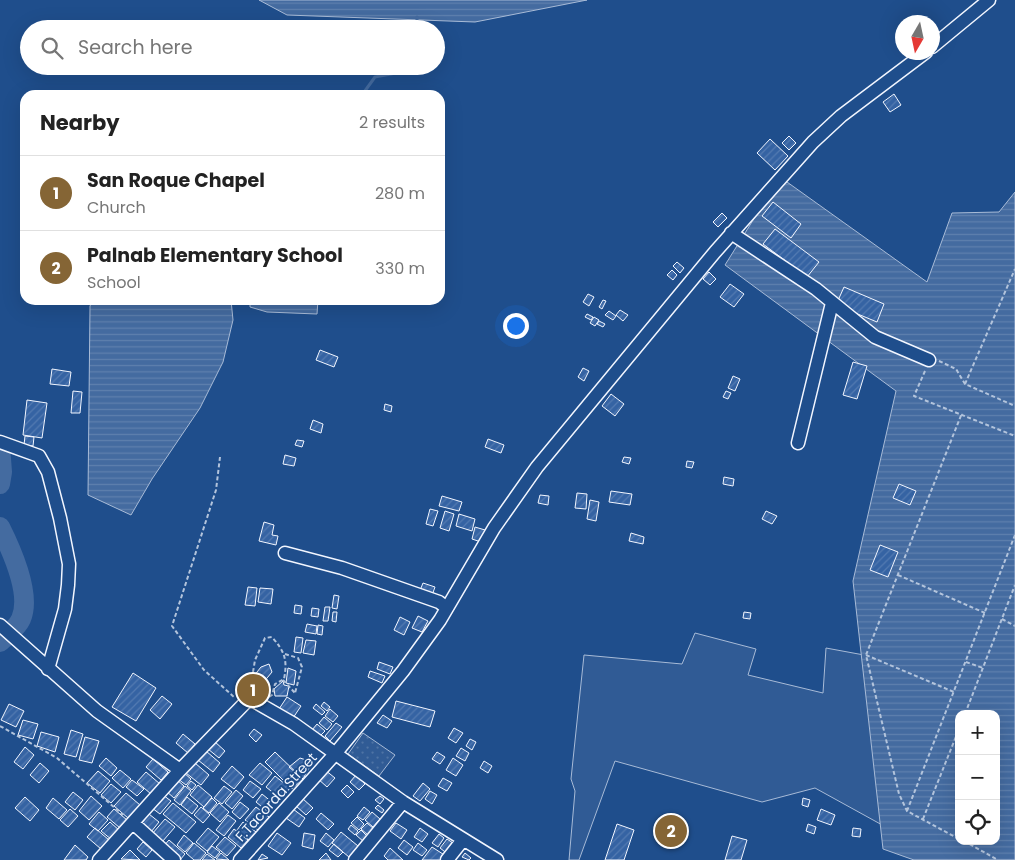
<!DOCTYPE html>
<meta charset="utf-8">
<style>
:root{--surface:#fff;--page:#f6f6f6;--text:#222;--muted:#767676;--line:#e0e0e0;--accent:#856535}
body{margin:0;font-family:Poppins,sans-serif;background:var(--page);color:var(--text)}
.controls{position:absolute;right:15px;bottom:15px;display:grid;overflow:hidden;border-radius:10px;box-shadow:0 5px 20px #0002}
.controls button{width:45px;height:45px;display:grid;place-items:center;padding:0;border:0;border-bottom:1px solid var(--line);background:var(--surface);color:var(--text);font:25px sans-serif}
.compass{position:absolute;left:895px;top:15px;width:45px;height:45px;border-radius:50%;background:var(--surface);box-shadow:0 5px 20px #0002;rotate:189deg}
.you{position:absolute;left:515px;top:325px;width:18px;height:18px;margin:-12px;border:4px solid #fff;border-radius:50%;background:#1a73e8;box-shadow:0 0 0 8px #1a73e833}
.badge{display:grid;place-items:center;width:32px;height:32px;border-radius:50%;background:var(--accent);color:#fff;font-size:16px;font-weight:700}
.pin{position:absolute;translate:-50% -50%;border:2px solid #fff;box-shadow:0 1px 5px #0006}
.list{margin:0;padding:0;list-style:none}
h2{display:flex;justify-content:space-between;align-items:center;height:65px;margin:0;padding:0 20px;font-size:21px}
h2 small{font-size:16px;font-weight:400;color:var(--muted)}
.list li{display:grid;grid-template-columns:32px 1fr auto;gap:15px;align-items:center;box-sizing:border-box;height:75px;padding:0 20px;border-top:1px solid var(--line)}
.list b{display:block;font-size:19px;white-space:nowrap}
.list p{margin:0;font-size:16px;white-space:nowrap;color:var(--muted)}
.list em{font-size:16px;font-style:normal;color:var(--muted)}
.icon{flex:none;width:28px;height:28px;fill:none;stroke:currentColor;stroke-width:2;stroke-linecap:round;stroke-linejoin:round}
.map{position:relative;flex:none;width:1015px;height:860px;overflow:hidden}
.search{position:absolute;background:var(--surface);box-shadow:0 5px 20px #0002;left:20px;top:20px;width:425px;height:55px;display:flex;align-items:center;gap:12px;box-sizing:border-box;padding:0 18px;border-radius:28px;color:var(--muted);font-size:19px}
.panel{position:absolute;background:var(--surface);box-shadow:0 5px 20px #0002;left:20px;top:90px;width:425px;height:215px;border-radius:15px}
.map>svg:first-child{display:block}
</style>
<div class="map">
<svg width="1015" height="860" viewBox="0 0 1015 860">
<defs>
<pattern id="garden-dots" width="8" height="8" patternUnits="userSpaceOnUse" patternTransform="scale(1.25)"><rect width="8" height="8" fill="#305b95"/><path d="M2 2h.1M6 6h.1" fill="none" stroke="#4e73a5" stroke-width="1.8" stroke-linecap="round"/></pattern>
<pattern id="water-rules" width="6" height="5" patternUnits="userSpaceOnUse" patternTransform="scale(1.25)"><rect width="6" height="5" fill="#446ba0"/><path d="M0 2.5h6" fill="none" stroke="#5f81ae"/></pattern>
<pattern id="building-hatch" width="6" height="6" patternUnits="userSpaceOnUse" patternTransform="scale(1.25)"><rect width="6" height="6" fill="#3563a3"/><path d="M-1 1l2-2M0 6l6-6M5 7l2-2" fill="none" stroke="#537ab1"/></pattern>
</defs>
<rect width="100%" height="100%" fill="#1f4e8c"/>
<path fill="#305b95" stroke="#a8bbd7" d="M695 633 756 649 748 675 823 693 826 648 864 655 884 826 815 788 762 802 615 761 579 860H569L575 791 571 779 584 655 682 664Z"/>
<path fill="url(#garden-dots)" stroke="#a8bbd7" d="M363 733 395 755 379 776 348 754Z"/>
<path fill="url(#water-rules)" stroke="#a8bbd7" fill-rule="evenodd" d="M259 0H587L475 22 287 15Z
M780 177 927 282 952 213 999 212 1015 192V860H914L883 849 853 581 896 391 725 265ZM959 714H996V841H959Z
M93 300H231L233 320 223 362 200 408 152 479 131 515 88 495 90 306Z
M250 300H318L317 314 267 312 250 307Z"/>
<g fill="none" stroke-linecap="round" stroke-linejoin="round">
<path stroke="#446ba0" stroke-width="3" d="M417 29V17
M362 95 375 77 417 69V66"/>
<path stroke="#446ba0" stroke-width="20" d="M0 446 2 472 0 484
M0 527C11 549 32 594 21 619 17 628 7 635 0 642"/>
</g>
<path fill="url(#building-hatch)" stroke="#f2f6ff" d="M894 94 901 105 890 112 883 102Z
M789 136 796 143 789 150 782 143Z
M770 139 788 156 775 170 757 153Z
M773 202 801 224 791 238 762 216Z
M722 213 727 218 718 227 713 222Z
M775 229 819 262 807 277 763 244Z
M677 262 684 268 680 273 673 266Z
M672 270 677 275 673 280 667 275Z
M709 272 716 279 710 285 703 279Z
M730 284 744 294 734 307 720 297Z
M844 287 884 304 877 322 836 305Z
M588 294 594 297 589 306 583 302Z
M603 300 606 301 602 309 599 307Z
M620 310 628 315 623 321 616 315Z
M609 311 616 316 613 320 605 315Z
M587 314 593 317 591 320 585 317Z
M594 317 599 320 595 326 590 323Z
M599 321 605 324 603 327 597 324Z
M320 350 338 357 334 367 316 360Z
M853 362 867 366 857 399 843 395Z
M583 368 589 371 584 381 578 377Z
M52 369 71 372 69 386 50 384Z
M733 376 740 379 735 391 728 388Z
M73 391 82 392 80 413H71Z
M726 391 731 393 728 399 723 397Z
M611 394 624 404 615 416 602 406Z
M27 400 47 403 42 438 23 435Z
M385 404 392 406 391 412 384 410Z
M313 420 323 424 321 433 310 429Z
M25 436 34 437 33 446 24 445Z
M488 439 504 445 501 453 485 447Z
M297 440 304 441 302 447 295 445Z
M285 455 296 458 294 466 283 464Z
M624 457 631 458 629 464 622 462Z
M687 461 694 462 692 468 686 467Z
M724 477 734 479 733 486 723 484Z
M899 484 916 491 910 505 893 498Z
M611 491 632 494 630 505 609 502Z
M577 493 587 494 586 509 575 508Z
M540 495 549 496 548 505 538 503Z
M442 496 462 502 459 511 439 506Z
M590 500 599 502 596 521 587 519Z
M430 509 438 511 433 526 426 524Z
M445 511 454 514 449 531 440 528Z
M766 511 777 516 772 524 762 519Z
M459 514 475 519 472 531 456 526Z
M264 522 274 525 272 535 278 536 276 545 259 541Z
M475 527 485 530 481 542 472 539Z
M631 533 644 537 643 544 629 541Z
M880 545 898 552 888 577 870 570Z
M423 583 435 587 431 598 419 593Z
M248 587 257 588 255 606 245 605Z
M260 588 273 589 271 604 258 602Z
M334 595 339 596 337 609 332 608Z
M295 605 302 606 301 614 294 613Z
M325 607H330L328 621H323Z
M312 608 319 609 318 617 311 616Z
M333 612H337L336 622 332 621Z
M744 612 751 613 750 619 743 618Z
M418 616 428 621 422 632 412 628Z
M400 617 410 622 404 635 394 630Z
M307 624 317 626 316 634 305 632Z
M318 625 323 626 322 635 317 634Z
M296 637 303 638 301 653 294 652Z
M306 640 316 641 314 655 303 653Z
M379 662 393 667 390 674 377 669Z
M269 664 272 672 263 683 258 682 253 677 261 667Z
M288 668 296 671 294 685 286 683Z
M370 671 385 676 382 683 368 677Z
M133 673 156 688 136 721 112 707Z
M283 681 284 685 289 686 287 696H275L274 689Z
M253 683 260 687 254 697 247 692Z
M162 696 172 704 160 719 150 710Z
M287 697 301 706 293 718 279 709Z
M396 701 435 711 430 727 392 717Z
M324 702 330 707 327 711 321 706Z
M9 704 24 711 16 727 1 720Z
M316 704 325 712 322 715 313 708Z
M330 709 338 716 333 722 325 716Z
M383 715 392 721 387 728 377 723Z
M324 717 332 724 327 730 319 723Z
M23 720 38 724 33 739 18 735Z
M336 723 342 727 330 741 325 736Z
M317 724 325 731 320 736 312 730Z
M454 728 463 733 456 743 448 738Z
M254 729 262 735 256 742 249 735Z
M71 730 83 734 76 757 64 754Z
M41 732 59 737 55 752 37 746Z
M183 734 195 744 188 753 176 743Z
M85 737 99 741 92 763 79 760Z
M470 739 476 742 472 750 466 746Z
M214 741 225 751 219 758 208 749Z
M25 747 34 755 23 769 14 762Z
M461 748 469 753 465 761 456 756Z
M206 751 220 763 213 772 198 760Z
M275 752 303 779 292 789 265 762Z
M437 752 445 757 440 764 432 759Z
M106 758 117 768 111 776 99 766Z
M300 758 306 760 304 766 309 768 303 779 289 767Z
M453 758 463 765 456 776 446 770Z
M153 759 168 772 161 780 146 767Z
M484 761 492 766 488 773 480 768Z
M40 763 49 771 39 783 30 775Z
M195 763 209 775 201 785 186 773Z
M260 763 272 773 262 785 249 775Z
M232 766 244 777 234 789 221 779Z
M120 770 131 779 123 788 112 778Z
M325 770 335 778 327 787 317 778Z
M98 771 110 781 100 793 87 783Z
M146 772 160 784 151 794 137 782Z
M183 772 191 779 186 785 178 779Z
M356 775 365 784 359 790 350 782Z
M275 776 290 788 281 799 266 787Z
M443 778 452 783 447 791 438 786Z
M176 779 184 786 174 798 166 791Z
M132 780 144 789 137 796 126 787Z
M191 781 196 785 192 790 187 786Z
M250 781 261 789 253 798 243 790Z
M423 783 430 789 420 801 413 796Z
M111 784 121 792 111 803 101 795Z
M198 785 212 797 204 807 190 795Z
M347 785 354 792 348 798 341 791Z
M185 786 191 791 180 805 174 800Z
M224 786 232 792 222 804 214 798Z
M236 790 243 796 232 809 225 803Z
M430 791 437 795 432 804 425 799Z
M73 792 83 800 75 810 65 802Z
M126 793 140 805 128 818 114 806Z
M262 794 273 803 267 811 256 802Z
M163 795 171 801 160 814 152 808Z
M91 796 102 806 89 820 79 811Z
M380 796 384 799 380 804 375 800Z
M25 797 39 810 30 821 15 808Z
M187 797 198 806 192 814 181 805Z
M53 798 67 810 59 819 46 808Z
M212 798 217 803 209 813 203 808Z
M302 798 313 808 306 815 295 805Z
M803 798 810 800 808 807 802 805Z
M240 802 249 809 240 819 232 812Z
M173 803 196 822 186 833 163 814Z
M219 803 229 812 220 822 210 813Z
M378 805 384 810 382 813 375 808Z
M201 807 210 815 203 823 194 815Z
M256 807 269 817 258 830 245 820Z
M364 807 370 812 363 820 357 816Z
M70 809 78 816 68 827 60 820Z
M114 809 127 820 120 828 107 817Z
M293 809 305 818 299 827 286 818Z
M821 809 835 815 831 825 817 820Z
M99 812 108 820 98 831 89 824Z
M372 812 380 819 373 827 365 820Z
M321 813 334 824 328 830 316 819Z
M149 814 159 822 151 832 141 824Z
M228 815 236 821 224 836 216 830Z
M357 817 364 824 359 830 351 823Z
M165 819 175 827 162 842 152 834Z
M110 822 120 831 112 840 101 831Z
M243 822 256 832 249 840 237 830Z
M367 823 374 829 368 835 361 829Z
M396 823 407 830 401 839 390 831Z
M617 824 634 830 624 860H605Z
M808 824 816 827 814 834 806 831Z
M351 825 358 831 355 835 348 829Z
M95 828 109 840 101 849 87 837Z
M208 828 219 837 207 851 196 842Z
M420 828 428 834 422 842 414 837Z
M853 828 861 829 860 837 852 836Z
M234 829 248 840 241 848 228 837Z
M361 830 368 837 364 842 356 835Z
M341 832 358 846 349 857 332 843Z
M277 833 291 843 282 855 268 846Z
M304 833 315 835 313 849 302 846Z
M326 833 334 840 328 847 320 841Z
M439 834 444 838 438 847 432 843Z
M184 835 193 843 185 852 177 845Z
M732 836 747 840 741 860H725Z
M225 837 236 846 227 856 216 847Z
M447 839 456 845 449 855 440 848Z
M169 840 185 854 180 860 162 848Z
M404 840 413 847 407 855 398 848Z
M143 842 152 850 146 857 137 849Z
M194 843 206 853 200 860H194L186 853Z
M418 843 427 850 422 856 413 850Z
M334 844 343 852 338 857 329 850Z
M75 845 88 857 86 860H64Z
M212 846 220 852 215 858 207 852Z
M432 847 446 856 443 860H422Z
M390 848 403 860H388L384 856Z
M130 850 140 860 121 859Z
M221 853 229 860 216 859Z
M326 853 331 860H319Z
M465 853 471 858 469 860 462 857Z
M207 854 215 860H202Z
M262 854 268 858 258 860Z"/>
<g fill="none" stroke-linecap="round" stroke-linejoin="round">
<defs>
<path id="minor" d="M932 47 989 0
M731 233 816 289 875 337 929 360
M0 442 39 456 48 472 60 518 69 564 68 585 65 609 48 669
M798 443 832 303
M285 553 342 568 439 602 447 608
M0 625 97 711 180 770
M133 823 174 860
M99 860 180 770 243 705 247 701H254L294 724 403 802 497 860
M240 860 335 754 403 671 440 620 494 528 537 467 715 252 813 142 841 116 926 52
M355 860 403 802
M447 860 462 841"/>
</defs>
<use href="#minor" stroke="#f2f6ff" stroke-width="15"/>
<path stroke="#b3c4dc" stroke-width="2" stroke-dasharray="4 2.5" stroke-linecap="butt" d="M939 361 956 369 965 384 1015 406
M925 371 914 396 1015 436
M965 384 1015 269
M220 457 216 490 172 626 204 670 234 697
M898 575 985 613
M1002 619 1015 626
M285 654 298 658 302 667 295 693
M866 655 954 692
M966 662 983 668
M283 680 295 693
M246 690 252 678 255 660 265 638 272 637C284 651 288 659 284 679L275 684 272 695 269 697
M965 714 1015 585
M0 726 57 758 123 815
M907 811 1015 535
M923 819 959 729
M959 839 907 811 899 794 866 655 962 413
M964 841 998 860"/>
<use href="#minor" stroke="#1f4e8c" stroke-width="12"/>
</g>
<g text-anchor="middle" stroke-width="4" stroke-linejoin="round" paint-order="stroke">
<g font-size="14" fill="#f2f6ff" stroke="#1f4e8c">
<text transform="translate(276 797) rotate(-48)" y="5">F.Tacorda Street</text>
</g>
</g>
</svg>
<div class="controls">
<button>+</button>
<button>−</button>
<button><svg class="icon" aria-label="locate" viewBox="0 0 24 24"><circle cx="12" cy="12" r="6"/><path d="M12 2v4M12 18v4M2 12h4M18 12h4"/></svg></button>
</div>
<svg class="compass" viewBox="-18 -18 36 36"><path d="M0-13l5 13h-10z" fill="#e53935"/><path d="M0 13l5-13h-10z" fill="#767676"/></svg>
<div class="you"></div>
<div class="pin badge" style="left:253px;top:690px">1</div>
<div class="pin badge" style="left:671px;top:831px">2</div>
<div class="search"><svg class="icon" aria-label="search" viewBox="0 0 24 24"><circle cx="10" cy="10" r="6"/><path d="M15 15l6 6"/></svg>Search here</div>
<section class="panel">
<h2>Nearby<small>2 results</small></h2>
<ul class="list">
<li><span class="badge">1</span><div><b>San Roque Chapel</b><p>Church</p></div><em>280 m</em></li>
<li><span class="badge">2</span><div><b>Palnab Elementary School</b><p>School</p></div><em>330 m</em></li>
</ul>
</section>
</div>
